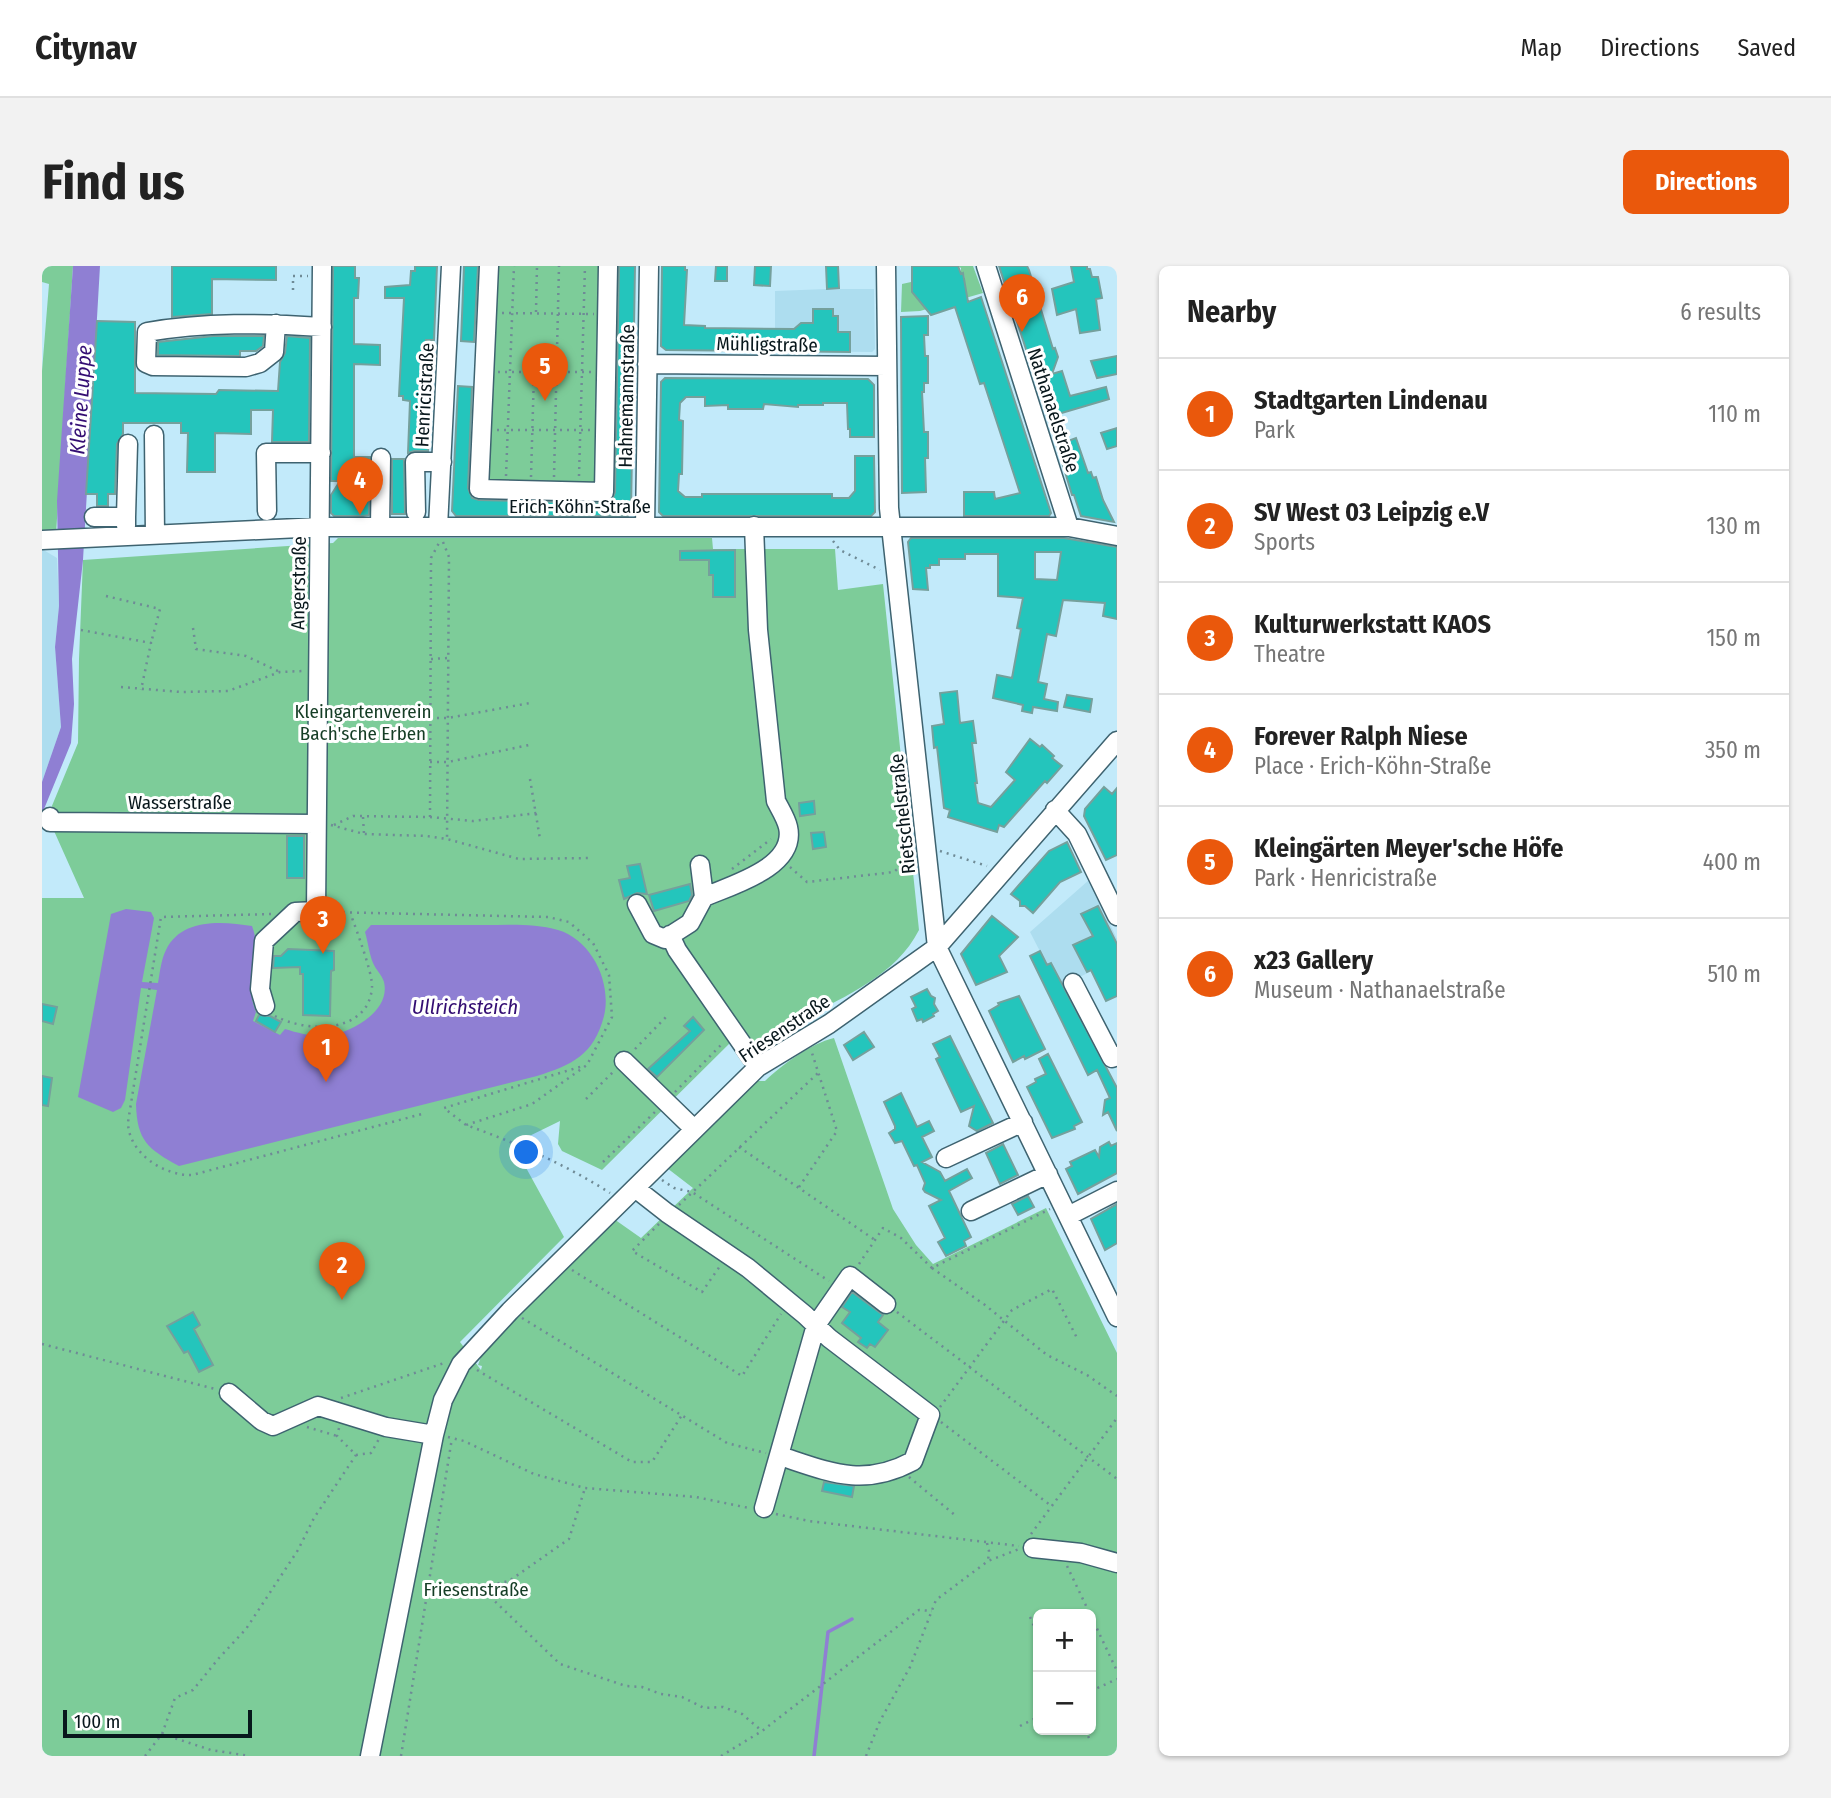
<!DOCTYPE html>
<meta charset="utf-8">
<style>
:root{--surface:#fff;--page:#f2f2f2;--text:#222;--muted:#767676;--line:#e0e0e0;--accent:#ea580c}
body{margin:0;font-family:"Fira Sans Condensed",sans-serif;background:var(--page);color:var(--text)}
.controls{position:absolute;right:21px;bottom:21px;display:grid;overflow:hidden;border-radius:10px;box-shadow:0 2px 5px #0004}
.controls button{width:63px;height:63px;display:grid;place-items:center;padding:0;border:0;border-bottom:2px solid var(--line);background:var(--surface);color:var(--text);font:35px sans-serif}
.scale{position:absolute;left:21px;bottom:18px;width:189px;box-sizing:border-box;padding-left:7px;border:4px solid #08171c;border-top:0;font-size:19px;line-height:24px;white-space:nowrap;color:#08171c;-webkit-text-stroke:5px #fff;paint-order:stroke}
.you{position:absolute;left:485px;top:887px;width:24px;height:24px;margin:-18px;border:5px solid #fff;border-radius:50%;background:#1a73e8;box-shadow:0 0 0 10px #1a73e833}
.badge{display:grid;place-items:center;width:46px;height:46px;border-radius:50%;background:var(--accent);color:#fff;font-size:23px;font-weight:700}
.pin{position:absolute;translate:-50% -58px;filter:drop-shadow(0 2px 4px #0008)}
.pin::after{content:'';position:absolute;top:37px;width:24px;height:21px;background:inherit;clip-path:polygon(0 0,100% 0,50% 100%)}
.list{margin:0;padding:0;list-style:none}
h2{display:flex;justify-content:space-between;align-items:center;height:91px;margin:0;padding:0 28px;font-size:30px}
h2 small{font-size:23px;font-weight:400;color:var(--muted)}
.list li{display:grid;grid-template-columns:46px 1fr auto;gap:21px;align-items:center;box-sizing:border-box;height:112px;padding:0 28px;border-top:2px solid var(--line)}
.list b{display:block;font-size:26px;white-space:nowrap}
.list p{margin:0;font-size:23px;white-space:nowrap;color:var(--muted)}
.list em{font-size:23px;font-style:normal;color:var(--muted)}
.map{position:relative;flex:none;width:1075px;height:1490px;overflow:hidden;border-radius:10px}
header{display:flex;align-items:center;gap:42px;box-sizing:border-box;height:98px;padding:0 35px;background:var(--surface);border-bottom:2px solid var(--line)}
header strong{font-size:33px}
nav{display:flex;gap:38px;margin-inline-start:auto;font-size:24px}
.intro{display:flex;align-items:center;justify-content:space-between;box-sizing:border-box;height:168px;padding:0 42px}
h1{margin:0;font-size:49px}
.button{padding:18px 32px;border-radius:10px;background:var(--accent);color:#fff;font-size:24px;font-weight:700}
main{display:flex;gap:42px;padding:0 42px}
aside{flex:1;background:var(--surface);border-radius:10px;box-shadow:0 2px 5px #0004}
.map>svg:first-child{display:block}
</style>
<header>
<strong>Citynav</strong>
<nav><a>Map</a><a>Directions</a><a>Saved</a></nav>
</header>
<div class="intro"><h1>Find us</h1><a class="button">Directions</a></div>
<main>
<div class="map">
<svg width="1075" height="1490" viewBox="0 0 1075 1490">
<rect width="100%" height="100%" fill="#c2eafa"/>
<path fill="#adddef" d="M785 23H832L833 83 830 86 733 85V25Z
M0 283 15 292 17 340 13 381 19 461 0 516Z
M1047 614 1075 673V692L1020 720 1009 697 1005 699 988 666Z"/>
<path fill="#7dcc99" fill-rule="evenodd" d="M0 0H31L14 268 0 267V105L7 18 0 16Z
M447 0H566L562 226 437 223Z
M916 0H931L941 27 878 45 859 46 860 18 869 16 871 27 923 18 922 8H919V2Z
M296 272H670L671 283H793L796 324 841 318 877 664C850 717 785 737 738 765 725 772 715 784 704 793L689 776 560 904 520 885 516 878 518 855 471 878 522 971 418 1076 439 1104 440 1100 436 1099 442 1082 572 953 599 972 651 922 625 902 712 815H723C741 798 768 778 792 772L851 943 874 979 891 998 1004 942 1075 1087V1490H0V632H42L8 556 7 547 36 477 37 393 41 294 291 277ZM996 1348H1049V1464H996Z"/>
<path fill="#8f7fd3" d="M31 0H58L41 294 30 393 32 438 29 477 0 548V516L19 461 13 381 17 340 15 235Z
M84 643 109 646 112 652 100 716 116 717C118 706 119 694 124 684 139 652 180 655 210 660 223 695 200 714 214 746L211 755 238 769 243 763C256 767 271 771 285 770 309 767 349 745 342 716 340 709 334 704 331 697 327 687 326 676 323 666L329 659C367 659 404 659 442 659 466 659 492 657 516 664 550 674 570 717 562 750 552 789 530 799 495 810L137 900C106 883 95 875 94 838L115 724 99 722 83 834 79 842 71 846 36 831 69 648Z"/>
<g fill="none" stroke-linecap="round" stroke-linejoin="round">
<path stroke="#8f7fd3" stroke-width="3.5" d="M772 1490 786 1366 810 1353"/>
</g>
<path fill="#24c5bc" stroke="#75a09c" stroke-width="2" fill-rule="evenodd" d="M130 0H234V14L170 13V48L130 51Z
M291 0H313V12H317L316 32H312V78L338 79V99L312 98V191H328L327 249 321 250H292L289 247V229L298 215H289Z
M373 0H395L392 74H384L382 118 389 119 386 185H372L366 187 368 135 361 134V130H357L362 32H343V21L368 19 369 5H373Z
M422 0H436L432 76 419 75Z
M577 0H593L589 246 586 250H414L410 245 416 120 430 121 426 222 430 232 437 234 562 237 571 232 573 226Z
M620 0H643V4H645L642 59 663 60V62L752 63 759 57H771V43H791V50H796V66H808V86L624 84 619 80Z
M674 0H685V15H673Z
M713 0H729L728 20 712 19Z
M784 0H796L797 22 785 23Z
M870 0H916L919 8 921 7 926 36 939 31 1009 247 1007 250H922V226H952L953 233 978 227 942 117 938 118 913 41 889 49 870 26Z
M957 0H985L987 4 1011 83 1013 82 1016 91 1010 108 1020 105 1028 130 1064 121 1067 133 1006 151Z
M1029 0H1045V3H1048L1050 11H1056L1060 32 1054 33 1058 64 1038 67 1034 43 1015 49 1010 23 1032 16Z
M886 50V69H882L883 90H886V117H882V126H880L882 166H886V192H883L884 226 860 227 859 51Z
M55 55 93 56V127L174 128 177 124 236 125 238 96 243 87 245 70 268 72 267 176H230L231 144H209V168L173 167V206H145L146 167H139V157H81V168L75 178 73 228H66V240H55V228H44Z
M171 70H222L221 80 214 85H198V90L116 89V76Z
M1075 90V108L1055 112 1049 95Z
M623 112 826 113 832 119V171H808V163H806L805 137H781V139H756V141L722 138 721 143H686V139L663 140V131H644L638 137 637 154 641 155 640 208H637L636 225 643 231H660V228H790V232H807L813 225V190H832L833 246 829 250H621L617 246 619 116Z
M1075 162V180L1065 183 1059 167Z
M1034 172 1046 207 1049 206 1051 212 1054 211 1061 234 1072 256 1039 250 1032 229H1030L1015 179Z
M350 193H362L363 248H350Z
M869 272H1022L1075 281V353L1061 350 1063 337 1021 334 1014 370 1005 368 996 416 1005 418 1002 433 1016 436 1015 445 991 441 990 447 980 445 981 439 951 432 955 409 970 412 979 363 975 362 981 332 956 330V288H923V293H897V299H888V302H884L886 324 871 323 866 276ZM993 286H1019L1015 314 993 313Z
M693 284V331H671V309H667V294H638V285Z
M915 425 918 457 931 455 934 477H930L935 517H933L936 537 949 541 973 514 964 506 988 473 998 481 1000 479 1012 490 1010 492 1020 500 1005 517 1003 515 962 561 957 559 955 566 906 551 908 544 902 542 895 481 892 482 890 460 902 458 898 427Z
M1025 429 1050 433 1048 446 1022 441Z
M1062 521 1070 528 1075 522V589L1064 594 1042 550 1043 543Z
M772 535 773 548 758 550 757 537Z
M782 566 784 581 771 583 769 567Z
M245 570H262V612H245Z
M1025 576 1039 606 1018 616 991 647 983 640H978V635L969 628 1007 585Z
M598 598 605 628 595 627 582 633 577 614 588 612 585 600Z
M648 618 650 629 647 635 612 645 607 629Z
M1056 640 1075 678V730L1064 735 1049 704 1045 706 1031 679 1051 670 1039 648Z
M950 650 976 671 957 690 965 706 934 719 919 688Z
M246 683 292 685V704L289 705 288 750 261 749V708H258V701L231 702 232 690H239Z
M998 685 1005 699 1009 697 1075 822V865L1066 846 1061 849 1063 834 1068 832 1055 804 1046 809 988 690Z
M885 723 889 730 893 732 892 738 896 745 891 748 892 750 881 756 880 753 875 755 870 743 874 741 869 731Z
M977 730 1003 783 983 793 982 790 971 796 947 745 957 739 956 737Z
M0 738 15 741 11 758 0 755Z
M217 749 228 750 239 756 233 766 214 755Z
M651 751 662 764 615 811 606 803 648 765 642 760Z
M822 766 832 781 811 794 802 779Z
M908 770 951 857 935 865 927 860 932 840 919 846 894 793 898 791 891 778Z
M1006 788 1040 856 1032 860 1033 863 1010 872 985 821 994 816 993 813 1004 808 997 793Z
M0 810 10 812 6 840 0 839Z
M859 827 875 861 887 855 892 865 880 871 890 891 880 896 898 906 903 915 925 903 930 912 907 925 929 971 922 975 924 980 904 990 896 976 903 972 887 940 899 934 883 926 881 923 883 917 875 899 872 900 860 875 853 877 847 867 853 863V860L842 836Z
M1067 876 1069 880 1075 877V907L1036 928 1024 903 1030 900 1028 896 1053 884 1057 891 1058 881Z
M961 878 976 909 958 918 944 887Z
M986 930 992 941 976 949 970 938Z
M1075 938V977L1063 984 1049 953Z
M810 1026 841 1049 836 1056 846 1064 833 1081 828 1078 825 1082 816 1076 819 1072 800 1057 808 1046 800 1041Z
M151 1046 158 1059 152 1063 171 1099 157 1106 146 1085 142 1087 125 1060Z
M782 1216 812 1220 810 1231 780 1225Z"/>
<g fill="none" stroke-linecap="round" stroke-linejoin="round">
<defs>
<path id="minor" d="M447 0 437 223 562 226 566 0
M844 0 847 242 895 681 1075 1051
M944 0 1027 261
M234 58 232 86 218 97 204 101 111 100 104 97 105 66C163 56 221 57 280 61
M605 98 845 100
M112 169 113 269
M225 245 224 187H279
M374 246 373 196H400
M52 251H84V260
M84 251 86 178
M338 261 339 192
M396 261 409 0
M603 261 607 0
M0 274 279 261H1027L1075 270
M1013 544 1035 568 1075 650
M8 551V556L273 558
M662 631C690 619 755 601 746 561 744 552 738 543 734 535L716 364 712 260
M595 638 611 668 623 673 648 657 662 631 658 599
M628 669 635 684 716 801
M1031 717 1070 792 1075 790
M223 740 218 723 222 675 253 646 274 645 280 0
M582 795 652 863
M904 892 981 856
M593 922 625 947 706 1002 763 1049 787 1072 888 1149 871 1195C821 1222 787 1206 738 1190
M929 945 1006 908
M1026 950 1075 925
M187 1127 220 1155 231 1160 276 1140 344 1161 392 1169
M722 1242 774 1059 808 1010 844 1038
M991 1282 1039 1287 1075 1297
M328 1490 392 1169 401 1134 419 1098 468 1045 716 801 787 758 895 681 1075 475"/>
</defs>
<use href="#minor" stroke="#3e6370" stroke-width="21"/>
<path stroke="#6f8b96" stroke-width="2.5" stroke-dasharray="2 5" stroke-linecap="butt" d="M251 24V10H266
M494 46 495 0
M460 47 552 48
M456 106H551
M455 164H550
M464 210 472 0
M537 210 543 0
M489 211 492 106
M512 211 517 0
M791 275 798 284 838 304
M401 276 407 291 405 573
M64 330 118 343 109 377
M151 362 154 383 204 390 238 406
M39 364 109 377 99 424
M389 393 406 392
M79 421 139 426 186 425 238 406 261 405
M388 452H406L488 437
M388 496H406L487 479
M488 513 498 573
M321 551 322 568
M388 551 389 292 398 275
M289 559 322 568 385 570 405 573 477 593 548 592
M292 559 311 550 388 551 431 555 495 547
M898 585 945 600
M748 601 765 616 852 606 869 590
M690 603 729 573
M287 646 506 651 527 656 551 677 567 709 570 751 545 799 490 838 424 859C474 877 523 898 568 927
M229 648 119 651 86 856C86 887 122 910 150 909L380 848
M233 750C265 767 327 768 330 721 331 708 314 663 309 649
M593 783 625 750
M633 826 680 778
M544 833 571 806
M424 859 402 842 541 800
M697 881 833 974
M561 896 614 845
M620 914 632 922 650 926 787 1015
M757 921 795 865 770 787
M637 939 776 807
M617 958 590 985 660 1026 678 1000
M817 998 841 962 859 972 890 1002 1008 943
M890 1002 943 1039 1005 1089 1045 1109 1075 1130
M530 1004 700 1110 739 1048
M855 1046 1075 1213
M480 1052 685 1177 724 1187
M0 1078 173 1123
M435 1104 590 1196H610L640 1149
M299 1132 402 1097
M898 1141 970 1044 1010 1023 1036 1074
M899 1156 1008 1239
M265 1161 295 1170
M297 1162 295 1170 314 1189 329 1187 337 1173
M406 1171 422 1175 492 1208 543 1222 654 1231 707 1242
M867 1211 914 1250
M734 1248 767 1255 977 1280
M989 1268 1075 1152
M945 1277 947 1285 946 1295
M1025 1300 1048 1348
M386 1320 438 1321 467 1315 527 1273 543 1222
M438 1321 518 1398 584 1420 600 1421 619 1428 640 1431 662 1442 681 1441 700 1448 720 1465
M1049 1350 1075 1405
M988 1351 996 1369
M1049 1425 1075 1413
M978 1460 996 1451
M1043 1464 1049 1476
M120 1468 169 1484 208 1490
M103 1490 120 1468 133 1432 151 1424 177 1392 204 1363 256 1284 272 1252 314 1189
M359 1490 410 1172
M679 1490 720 1465 877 1344 890 1345
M824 1490 838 1455 868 1401 894 1334 946 1295 977 1283"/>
<use href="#minor" stroke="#fff" stroke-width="18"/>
</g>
<g text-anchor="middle" stroke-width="6" stroke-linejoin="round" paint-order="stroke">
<g font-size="19" fill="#08171c" stroke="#fff">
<text transform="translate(725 78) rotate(1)" y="7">Mühligstraße</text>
<text transform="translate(382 129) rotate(-87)" y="7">Henricistraße</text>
<text transform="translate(584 130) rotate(-89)" y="7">Hahnemannstraße</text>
<text transform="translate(1012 144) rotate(72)" y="7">Nathanaelstraße</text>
<text x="538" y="247">Erich-Köhn-Straße</text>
<text transform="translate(256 317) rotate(-89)" y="7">Angerstraße</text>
<text x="138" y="543">Wasserstraße</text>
<text transform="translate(860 548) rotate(-96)" y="7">Rietschelstraße</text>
<text transform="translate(742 762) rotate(-34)" y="7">Friesenstraße</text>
</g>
<g font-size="19" fill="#153d25" stroke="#fff">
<text x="321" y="452">Kleingartenverein<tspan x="321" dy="22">Bach'sche Erben</tspan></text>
<text x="434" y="1330">Friesenstraße</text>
</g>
<g font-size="21" font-style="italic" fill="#340e73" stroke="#fff">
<text transform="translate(39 134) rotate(-86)" y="7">Kleine Luppe</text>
<text x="423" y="748">Ullrichsteich</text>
</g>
</g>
</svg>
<div class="controls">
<button>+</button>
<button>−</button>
</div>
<div class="scale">100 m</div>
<div class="you"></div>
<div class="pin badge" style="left:284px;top:816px">1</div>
<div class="pin badge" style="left:300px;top:1034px">2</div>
<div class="pin badge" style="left:281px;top:688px">3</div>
<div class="pin badge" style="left:318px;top:249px">4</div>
<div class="pin badge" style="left:503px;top:135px">5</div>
<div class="pin badge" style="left:980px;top:66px">6</div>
</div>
<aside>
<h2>Nearby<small>6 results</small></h2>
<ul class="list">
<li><span class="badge">1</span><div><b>Stadtgarten Lindenau</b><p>Park</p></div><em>110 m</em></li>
<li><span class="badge">2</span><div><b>SV West 03 Leipzig e.V</b><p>Sports</p></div><em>130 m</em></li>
<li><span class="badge">3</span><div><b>Kulturwerkstatt KAOS</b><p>Theatre</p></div><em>150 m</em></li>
<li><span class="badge">4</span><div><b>Forever Ralph Niese</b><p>Place · Erich-Köhn-Straße</p></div><em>350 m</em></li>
<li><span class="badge">5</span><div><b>Kleingärten Meyer'sche Höfe</b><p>Park · Henricistraße</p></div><em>400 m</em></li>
<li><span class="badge">6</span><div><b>x23 Gallery</b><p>Museum · Nathanaelstraße</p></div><em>510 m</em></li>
</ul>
</aside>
</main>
